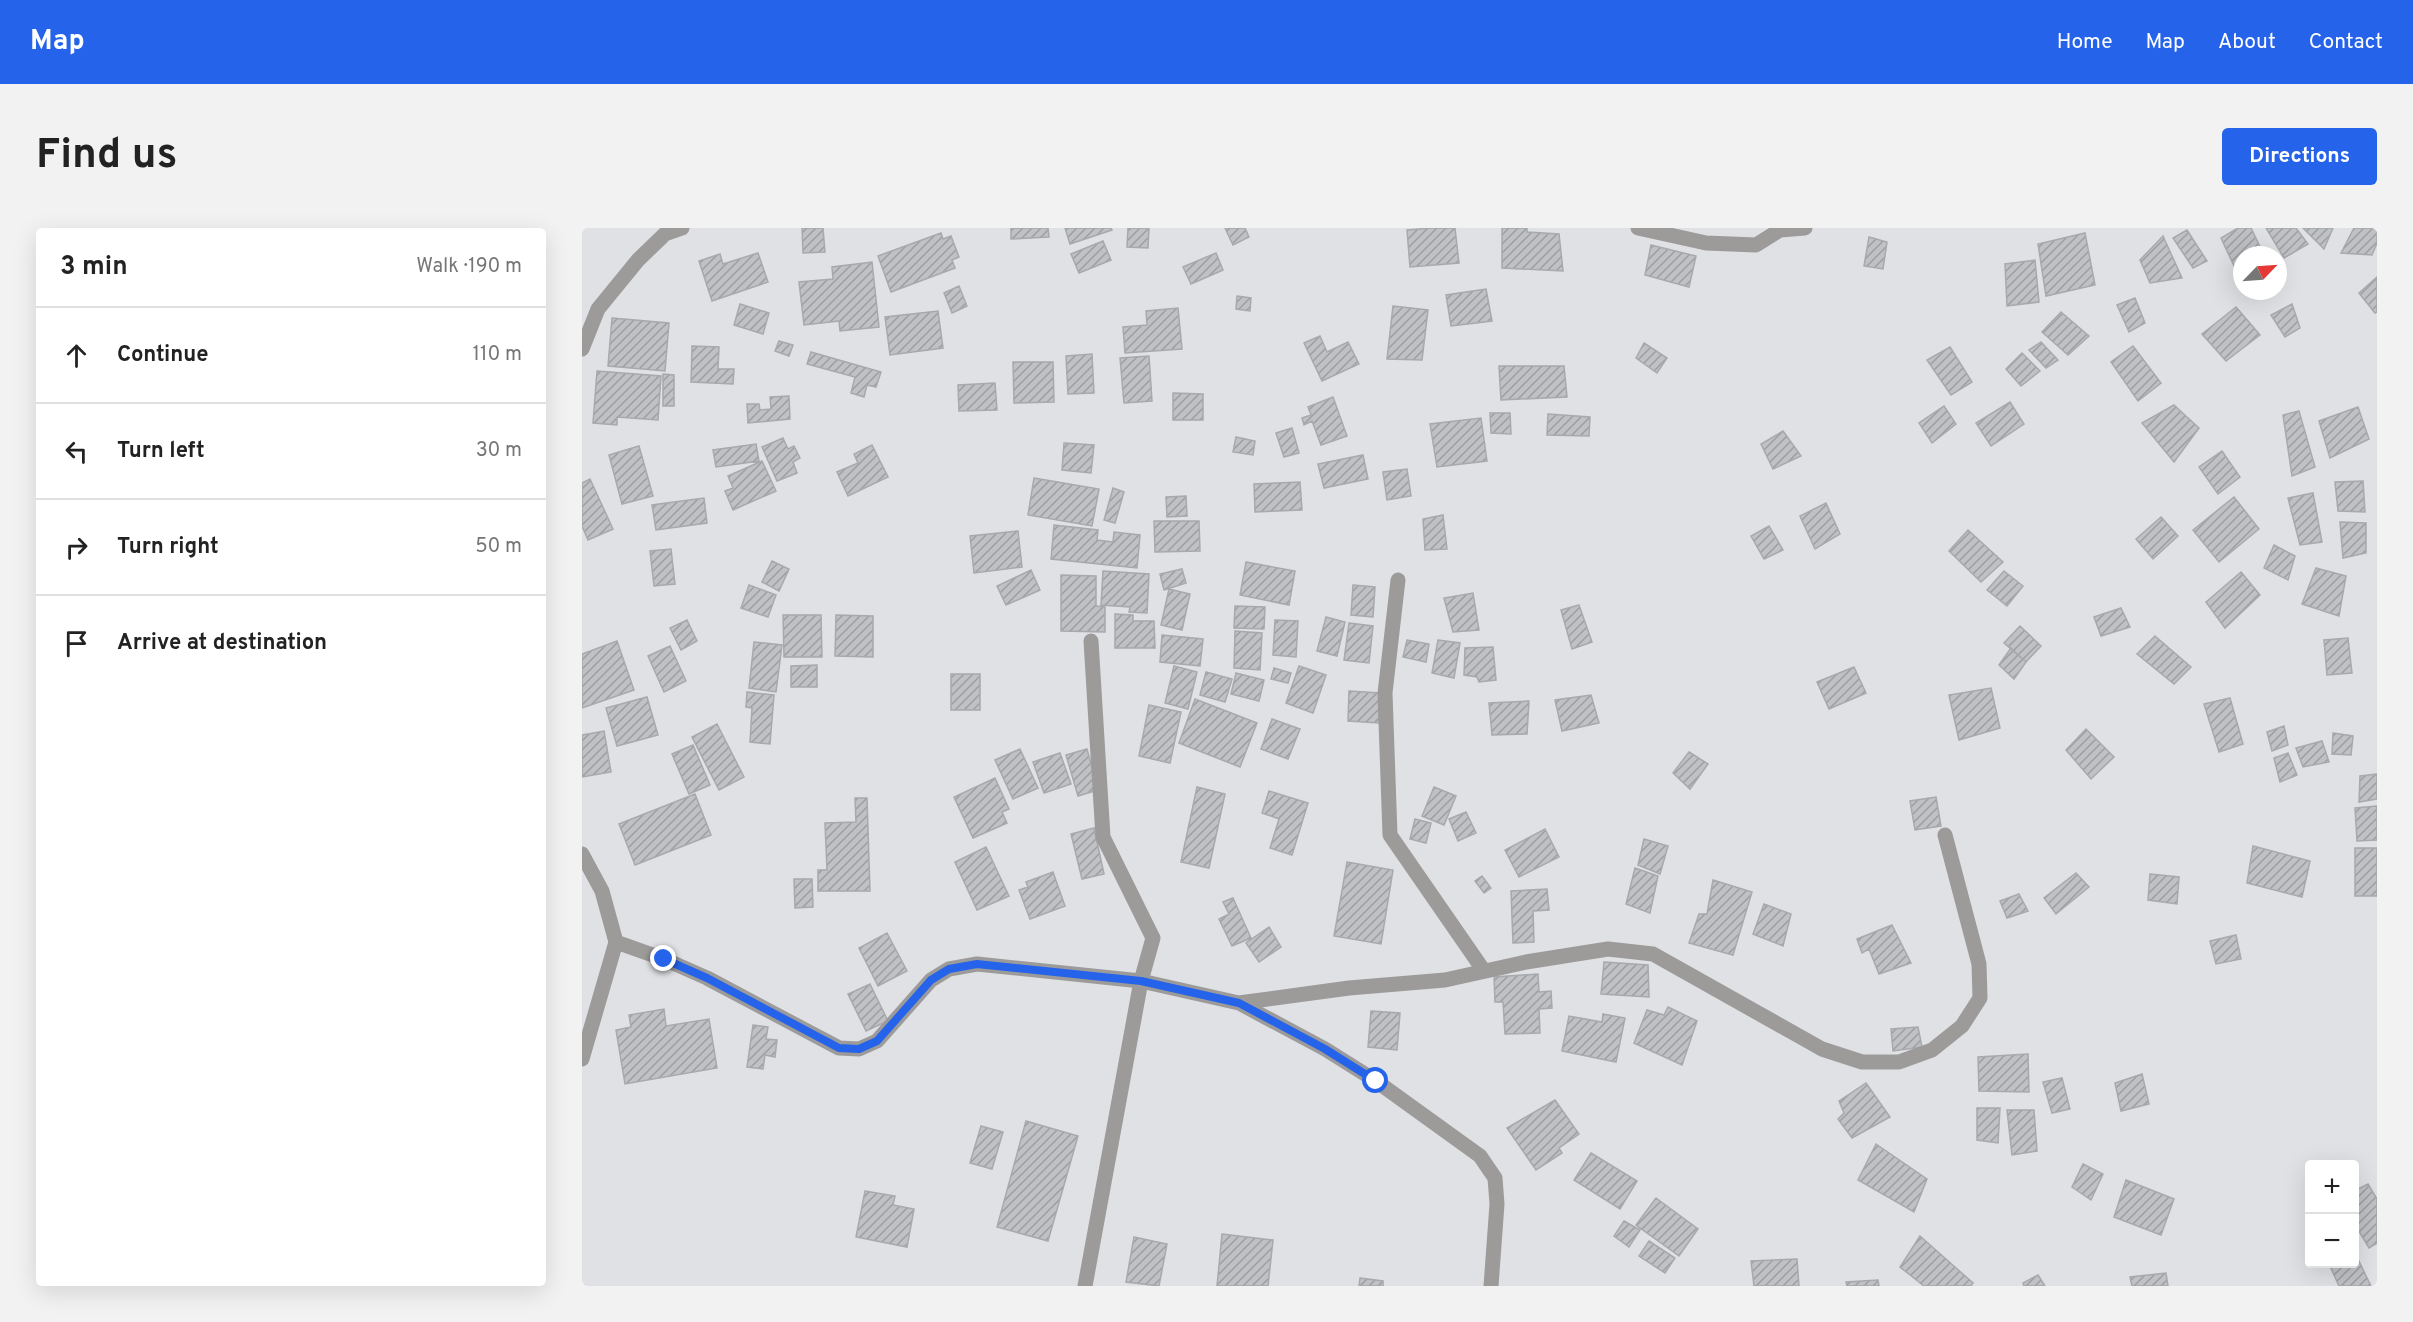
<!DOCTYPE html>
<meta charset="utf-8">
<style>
:root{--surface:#fff;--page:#f2f2f2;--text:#222;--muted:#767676;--line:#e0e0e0;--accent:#2563eb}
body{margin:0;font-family:Overpass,sans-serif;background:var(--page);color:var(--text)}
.controls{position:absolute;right:18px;bottom:18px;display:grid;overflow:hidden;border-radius:6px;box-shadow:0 6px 24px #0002}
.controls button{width:54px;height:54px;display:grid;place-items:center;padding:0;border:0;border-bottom:2px solid var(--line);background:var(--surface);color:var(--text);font:30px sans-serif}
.compass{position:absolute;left:1651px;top:18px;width:54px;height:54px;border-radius:50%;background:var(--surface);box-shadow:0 6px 24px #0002;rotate:65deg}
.stop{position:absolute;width:18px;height:18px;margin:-14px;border:4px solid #2563eb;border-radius:50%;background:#fff}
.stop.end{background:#2563eb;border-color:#fff;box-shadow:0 2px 6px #0008}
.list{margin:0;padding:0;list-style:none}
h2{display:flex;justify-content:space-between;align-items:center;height:78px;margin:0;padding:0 24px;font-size:26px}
h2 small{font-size:20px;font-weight:400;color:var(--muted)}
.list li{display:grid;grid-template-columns:39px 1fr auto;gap:18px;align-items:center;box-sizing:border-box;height:96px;padding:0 24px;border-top:2px solid var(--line)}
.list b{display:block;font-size:22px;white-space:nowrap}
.list em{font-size:20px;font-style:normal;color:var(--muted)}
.icon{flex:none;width:33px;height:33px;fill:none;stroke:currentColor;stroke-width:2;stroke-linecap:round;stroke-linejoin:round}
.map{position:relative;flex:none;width:1795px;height:1058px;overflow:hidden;border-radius:6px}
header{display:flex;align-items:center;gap:36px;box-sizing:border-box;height:84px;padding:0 30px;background:var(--accent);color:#fff}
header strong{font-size:28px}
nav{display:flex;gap:33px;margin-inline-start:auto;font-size:21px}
.intro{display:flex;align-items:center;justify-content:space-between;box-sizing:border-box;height:144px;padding:0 36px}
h1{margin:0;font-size:42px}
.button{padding:15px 27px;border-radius:6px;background:var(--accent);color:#fff;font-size:21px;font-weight:700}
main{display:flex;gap:36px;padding:0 36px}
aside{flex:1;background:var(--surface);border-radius:6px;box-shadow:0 6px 24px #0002}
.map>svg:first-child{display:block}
</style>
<header>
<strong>Map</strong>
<nav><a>Home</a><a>Map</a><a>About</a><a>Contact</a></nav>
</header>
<div class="intro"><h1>Find us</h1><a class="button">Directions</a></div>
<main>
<aside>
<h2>3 min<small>Walk · 190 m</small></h2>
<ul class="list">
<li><svg class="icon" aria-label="ahead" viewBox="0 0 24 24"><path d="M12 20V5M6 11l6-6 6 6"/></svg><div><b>Continue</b></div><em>110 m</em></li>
<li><svg class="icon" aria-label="left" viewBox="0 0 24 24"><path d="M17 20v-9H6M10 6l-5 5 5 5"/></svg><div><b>Turn left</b></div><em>30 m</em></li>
<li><svg class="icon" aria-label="right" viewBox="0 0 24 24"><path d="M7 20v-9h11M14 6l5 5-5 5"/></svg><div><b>Turn right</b></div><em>50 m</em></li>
<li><svg class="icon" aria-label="arrive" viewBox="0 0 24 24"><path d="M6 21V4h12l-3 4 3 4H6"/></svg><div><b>Arrive at destination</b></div></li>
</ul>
</aside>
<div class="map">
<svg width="1795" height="1058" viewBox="0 0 1795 1058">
<defs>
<pattern id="building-hatch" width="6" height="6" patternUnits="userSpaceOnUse" patternTransform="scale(1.5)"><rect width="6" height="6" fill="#bfc1c4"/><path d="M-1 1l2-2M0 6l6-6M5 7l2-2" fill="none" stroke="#9c9ea0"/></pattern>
</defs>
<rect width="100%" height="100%" fill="#dfe1e4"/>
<path fill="url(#building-hatch)" stroke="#a7a9ac" stroke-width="1.5" d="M220 0H241L243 24 221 25Z
M429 0H466L467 9 429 11Z
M483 0H529L530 2 488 16Z
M546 0H567L566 20 545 19Z
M643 0H663L667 9 651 17Z
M849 0H873L877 35 828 39 825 2Z
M920 0H945V4L977 6 981 43 920 40Z
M1656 0H1669L1682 27H1660V55L1639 10Z
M1684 0H1714L1726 16 1702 30Z
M1721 0H1751L1742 21Z
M1772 0H1795V15L1790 27 1759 25Z
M1605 2 1625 33 1611 40 1591 10Z
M359 5 361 11 369 8 377 29 370 32 373 40 309 64 296 28Z
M1503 5 1513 57 1464 68 1456 16Z
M1581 8 1600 50 1568 55 1558 32Z
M1287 9 1305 14 1301 41 1282 38Z
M521 13 529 32 497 45 489 26Z
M1069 17 1114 28 1107 59 1063 47Z
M176 25 186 54 130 73 117 33 138 26 141 36Z
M634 25 641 42 609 56 601 39Z
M1453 32 1457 74 1425 78 1423 36Z
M290 34 297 99 258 103 257 93 222 97 217 54 251 51 250 39Z
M1795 49V84L1793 85 1777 65Z
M377 58 385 78 370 85 362 65Z
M904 61 910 93 869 98 864 67Z
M655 68 669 70 668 83 654 81Z
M1553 70 1563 95 1547 104 1535 77Z
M158 76 187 85 181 106 152 97Z
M1710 76 1718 100 1703 109 1689 87Z
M811 78 846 82 840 132 805 131Z
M1654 79 1678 107 1644 133 1620 106Z
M596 80 600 121 543 125 541 99 565 97 564 83Z
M356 83 361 120 308 127 303 89Z
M1479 84 1507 108 1486 127 1460 104Z
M30 90 87 95 83 143 26 138Z
M738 108 745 124 766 114 777 136 740 153 722 115Z
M197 113 211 117 207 128 193 123Z
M1459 114 1476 132 1464 140 1447 122Z
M1062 115 1085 130 1075 145 1054 130Z
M110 118 137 119 136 141H152L151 156 109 154Z
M1551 118 1579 155 1556 173 1529 134Z
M1368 119 1390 154 1369 167 1345 132Z
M229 124 299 144 294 159 285 157 282 169 269 165 273 149 225 136Z
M1440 125 1458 143 1439 158 1424 141Z
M510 126 512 165 486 166 484 128Z
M567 128 570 173 542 175 538 130Z
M431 134H471L472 174 432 175Z
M917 138H982L985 169 919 172Z
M15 143 79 148 76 192 35 189V197L11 195Z
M81 146 92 147V178H81Z
M413 155 415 182 377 183 376 157Z
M591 165 621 166V192H591Z
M207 168 208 191 166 195 165 176H177L178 182 189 181 188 169Z
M751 169 765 208 739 217 730 193 722 197 720 190 729 187 726 179Z
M1428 174 1442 196 1409 218 1394 195Z
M1592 177 1617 200 1592 234 1560 195Z
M1362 178 1374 196 1350 215 1337 195Z
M1776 179 1787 211 1748 230 1737 193Z
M1717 183 1733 239 1710 248 1701 187Z
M908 185H928L929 206 909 205Z
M966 186 1008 189 1007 208 965 207Z
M899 190 905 233 855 239 848 196Z
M710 200 717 225 702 229 694 205Z
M1201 203 1219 228 1191 241 1179 216Z
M654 209 673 213 671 227 651 224Z
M201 210 206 221 212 218 218 230 211 234 215 245 195 253 180 219Z
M482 215 512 217 509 245 480 242Z
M174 216 177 233 134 239 131 222Z
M290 217 306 249 266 268 255 244 276 235 272 226Z
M57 218 71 268 40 276 27 227Z
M1640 223 1658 249 1636 266 1617 239Z
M781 227 786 251 742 260 736 236Z
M180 233 194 263 151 282 143 263 151 260 146 248Z
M825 241 829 268 805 272 801 244Z
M452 250 517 261 510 298 446 287Z
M8 251 31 301 6 312 0 298V255Z
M1781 253 1783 284 1756 283 1753 254Z
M718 254 720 282 673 284 672 256Z
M531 260 542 264 533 295 522 292Z
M1731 265 1740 314 1718 317 1706 270Z
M604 268 605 288 585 289 584 269Z
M1652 269 1677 301 1637 334 1611 302Z
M122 270 125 295 74 302 70 277Z
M1244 275 1258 306 1233 321 1218 288Z
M861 287 865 321 843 322 841 291Z
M1579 289 1596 308 1571 331 1554 311Z
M572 293H617L618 323 573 324Z
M1758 294 1784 295V325L1761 330Z
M472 297 516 302 515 312 531 314 532 304 558 307 555 340 469 331Z
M1187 298 1201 322 1182 331 1169 308Z
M1386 302 1421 334 1399 354 1367 323Z
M436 303 440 339 392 345 388 308Z
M1692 317 1713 328 1706 352 1682 340Z
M89 321 93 356 72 358 68 323Z
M190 333 207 341 197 363 180 354Z
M664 334 713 343 707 377 658 367Z
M1734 340 1764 348 1757 388 1720 376Z
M600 341 604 355 582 362 578 346Z
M449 342 458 362 424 377 415 358Z
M521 343 567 346 565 385 547 384 548 379 519 377Z
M1422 343 1441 358 1425 378 1405 362Z
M1659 344 1678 367 1643 400 1624 374Z
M479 347 514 348V378L523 379V404L479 403Z
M167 357 194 367 186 389 159 380Z
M771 357 793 359 791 389 769 387Z
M587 361 608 366 600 402 579 397Z
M891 365 897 402 871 404 862 370Z
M997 377 1010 414 990 421 979 382Z
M653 378 683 379 682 401 652 400Z
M1539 380 1548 399 1519 408 1512 389Z
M533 386 551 387V393H572L573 420H533Z
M201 387H239L240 429H202Z
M254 387 291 388V429L253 428Z
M744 389 763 394 755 428 735 423Z
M105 392 115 413 99 422 88 400Z
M693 392 716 393 714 429 691 427Z
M767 395 791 398 787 435 762 432Z
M1438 398 1459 418 1444 434 1422 415Z
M653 403 680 405 678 442 652 440Z
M580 407 621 411 618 438 578 434Z
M1573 408 1609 439 1592 456 1555 426Z
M1766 410 1770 445 1745 447 1742 412Z
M825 412 847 416 844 434 821 429Z
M856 412 878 415 872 450 850 445Z
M35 413 52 462 0 480V426Z
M172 414 200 417 194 464 167 460Z
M88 418 104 453 82 464 66 428Z
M911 419 914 452 897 454 895 449 882 447 883 420Z
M1429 420 1444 434 1432 451 1417 437Z
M235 437V459H209V438Z
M592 438 615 444 606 481 583 475Z
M717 438 744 447 731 485 704 475Z
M1272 439 1284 465 1247 481 1235 454Z
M692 440 709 445 706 455 689 451Z
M624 444 650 451 643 474 618 467Z
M654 445 682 452 677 473 649 466Z
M369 446H398V482H369Z
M1409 460 1418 500 1377 512 1367 467Z
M767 463 798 465 797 495 766 493Z
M165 464 192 467 188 516 168 514 170 480 164 479Z
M1009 467 1017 495 980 503 973 472Z
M65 469 76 507 35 518 24 480Z
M1648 470 1661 516 1637 524 1622 476Z
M613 471 675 495 658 539 597 515Z
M947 473 945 506 910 507 907 475Z
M567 477 599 484 588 535 557 528Z
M690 491 718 501 706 531 679 521Z
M135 496 162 549 137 562 110 509Z
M1702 498 1706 517 1690 523 1685 504Z
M1504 501 1532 529 1509 551 1484 522Z
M22 503 29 544 0 549V507Z
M1751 505 1771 508 1769 527 1750 526Z
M1740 513 1747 534 1721 539 1714 520Z
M111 517 128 557 107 566 90 526Z
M438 521 456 560 431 571 413 532Z
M505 521 516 562 496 568 484 527Z
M1107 524 1126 536 1108 561 1091 545Z
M478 525 489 556 462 565 451 534Z
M1706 525 1715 547 1698 554 1692 530Z
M1795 546V571L1777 574 1778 548Z
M413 550 427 581 420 584 425 595 391 610 372 569Z
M615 559 643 566 627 640 599 634Z
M852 559 874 568 862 597 840 588Z
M687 563 726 575 710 627 688 620 697 591 680 585Z
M113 566 129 607 53 637 37 596Z
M1354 569 1359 598 1333 602 1328 573Z
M273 570H285L288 663H236V642H245L243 595 274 594Z
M1795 578V612L1775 613 1773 580Z
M884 584 894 605 876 613 867 591Z
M833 591 849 595 844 615 828 611Z
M512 600 522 646 500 651 489 606Z
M963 601 977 629 937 649 923 622Z
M1062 611 1086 618 1078 646 1056 637Z
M1671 618 1728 633 1720 669 1665 655Z
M404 619 427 668 395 682 373 634Z
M1773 620H1795V668H1773Z
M765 634 811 642 799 716 752 708Z
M1053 640 1076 648 1068 685 1044 676Z
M471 644 483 678 448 691 437 662 446 659 444 654Z
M1494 645 1507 659 1474 686 1462 670Z
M1568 646 1597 649 1595 676 1566 672Z
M900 648 909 660 902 665 893 653Z
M212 651H230L231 679 213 680Z
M1131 652 1170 664 1151 727 1107 715 1117 686H1125Z
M965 661 967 682 951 683 952 714 931 715 929 663Z
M1437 666 1446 683 1425 690 1418 673Z
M651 670 669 710 650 718 637 691 647 686 641 674Z
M1182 676 1209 686 1201 718 1171 706Z
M1310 697 1329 735 1297 746 1287 721 1280 725 1275 711Z
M687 699 699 719 677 734 664 715Z
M305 705 325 743 296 758 277 720Z
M1654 707 1659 731 1634 736 1628 713Z
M1022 734 1066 737 1067 769 1019 766Z
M956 746 957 764 969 763 970 780 957 781 958 805 923 806 921 774H913L912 749Z
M288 756 306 793 284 803 266 766Z
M1086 779 1115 793 1100 837 1052 815 1065 782 1082 787Z
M82 781 84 798 127 791 135 840 43 856 34 802 49 799 47 787Z
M789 783 818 785 815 822 786 819Z
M1021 786 1043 790 1034 834 980 823 987 788 1020 794Z
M171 797 186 799 184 811 195 812 193 829 183 827 181 841 165 839Z
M1336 799 1340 819 1311 823 1309 801Z
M1446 826 1447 864 1397 863 1396 829Z
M1560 846 1567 876 1539 883 1533 855Z
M1480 850 1488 881 1470 885 1461 854Z
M1284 855 1308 889 1270 910 1256 891 1262 885 1257 873Z
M973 872 997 906 977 920 980 925 954 942 925 900Z
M1395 880H1418L1416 915 1395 912Z
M1425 882H1452L1455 923 1430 927Z
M444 893 496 908 466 1013 415 999Z
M399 898 421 904 410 941 388 935Z
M1294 916 1345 951 1332 984 1276 952Z
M1009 925 1055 953 1038 981 992 952Z
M1501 936 1521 946 1509 972 1490 959Z
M1544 952 1592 971 1579 1007 1532 989Z
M1786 956 1795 971V1015L1787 1020 1772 995V963Z
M283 963 313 968 311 977 332 981 325 1019 274 1009Z
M1074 970 1116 1001 1097 1028 1054 997Z
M1042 993 1058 1002 1047 1019 1032 1008Z
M640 1006 691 1012 686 1058H635Z
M1338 1008 1391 1055 1389 1058H1342L1318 1039Z
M552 1009 585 1016 577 1058 544 1054Z
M1067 1013 1093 1030 1083 1045 1057 1028Z
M1772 1023 1789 1058H1757L1747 1036H1772Z
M1215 1031 1217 1058H1172L1169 1033Z
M1584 1045 1586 1058H1550L1548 1049Z
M1456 1047 1463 1058H1442L1441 1055Z
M778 1050 801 1053V1058H777Z
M1296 1052 1297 1058H1265L1264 1054Z"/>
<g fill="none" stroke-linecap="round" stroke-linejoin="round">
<path stroke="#9c9b9a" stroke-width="15" d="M1056 0 1124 15 1174 17 1198 2 1223 0
M0 121 16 81 56 32 83 6 100 0
M816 352 803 465 808 607 902 743
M0 626 20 663 34 714 0 831
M34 714 82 731 125 750 257 820 277 821 295 813 349 752 367 741 395 736 559 753 657 775 743 821 794 853 898 928 913 950 915 976 909 1058
M657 775 767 760 863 752 944 734 1026 721 1071 726 1240 821 1280 834H1317L1350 822 1380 798 1398 770 1397 736 1363 607
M503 1058 559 753 571 710 521 609 509 413"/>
</g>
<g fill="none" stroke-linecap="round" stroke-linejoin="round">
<path stroke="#2563eb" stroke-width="8" d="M82 731 125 750 257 820 277 821 295 813 349 752 367 741 395 736 559 753 657 775 743 821 794 853"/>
</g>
</svg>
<div class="controls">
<button>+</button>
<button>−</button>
</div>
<svg class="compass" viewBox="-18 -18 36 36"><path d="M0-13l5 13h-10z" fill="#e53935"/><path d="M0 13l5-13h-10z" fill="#767676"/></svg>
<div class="stop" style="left:794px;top:853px"></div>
<div class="stop end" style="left:82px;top:731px"></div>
</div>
</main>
